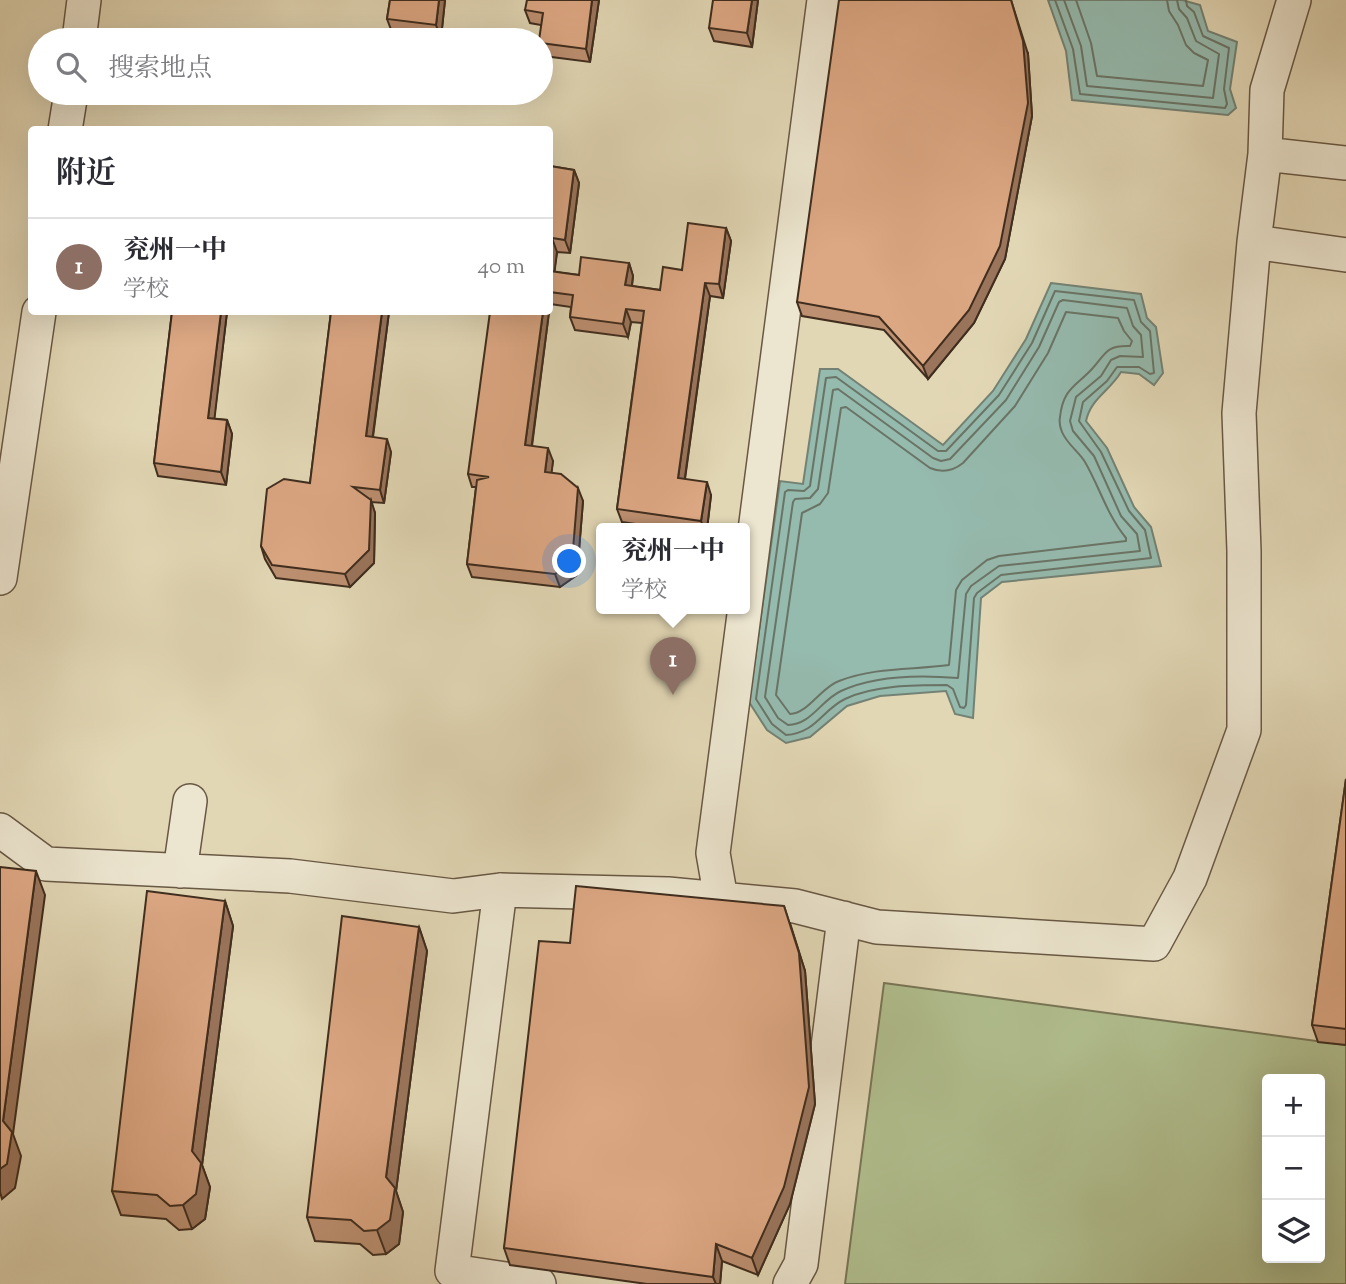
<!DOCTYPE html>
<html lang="zh">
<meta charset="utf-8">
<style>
:root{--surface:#fff;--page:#f2f2f3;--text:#2b2b33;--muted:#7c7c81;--line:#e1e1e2;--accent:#8f2418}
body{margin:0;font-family:"Sorts Mill Goudy","Noto Serif SC",serif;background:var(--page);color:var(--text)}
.controls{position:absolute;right:21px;bottom:21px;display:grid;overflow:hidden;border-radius:7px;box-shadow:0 7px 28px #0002}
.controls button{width:63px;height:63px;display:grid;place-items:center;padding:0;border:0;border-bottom:2px solid var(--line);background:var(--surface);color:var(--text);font:35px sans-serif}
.you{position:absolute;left:570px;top:562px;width:24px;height:24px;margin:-18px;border:5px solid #fff;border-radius:50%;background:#1a73e8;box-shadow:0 0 0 10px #1a73e833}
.badge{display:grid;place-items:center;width:46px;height:46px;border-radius:50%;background:var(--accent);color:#fff;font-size:23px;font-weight:700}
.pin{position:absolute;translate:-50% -58px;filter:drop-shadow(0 2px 4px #0008)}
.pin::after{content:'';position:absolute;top:37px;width:24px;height:21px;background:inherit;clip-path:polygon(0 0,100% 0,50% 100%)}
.popup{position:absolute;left:596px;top:523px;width:154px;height:91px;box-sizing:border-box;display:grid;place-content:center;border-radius:7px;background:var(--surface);filter:drop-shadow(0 2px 5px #0005);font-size:23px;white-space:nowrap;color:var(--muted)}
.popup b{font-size:26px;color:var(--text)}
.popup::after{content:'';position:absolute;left:50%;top:100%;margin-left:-14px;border:14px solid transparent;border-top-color:var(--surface)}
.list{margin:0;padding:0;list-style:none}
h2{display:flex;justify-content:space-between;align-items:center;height:91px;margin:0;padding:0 28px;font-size:30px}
h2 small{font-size:23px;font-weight:400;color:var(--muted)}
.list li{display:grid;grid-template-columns:46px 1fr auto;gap:21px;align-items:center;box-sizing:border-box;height:98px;padding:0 28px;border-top:2px solid var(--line)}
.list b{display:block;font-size:26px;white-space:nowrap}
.list p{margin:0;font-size:23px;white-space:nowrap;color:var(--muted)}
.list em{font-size:23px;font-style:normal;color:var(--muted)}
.icon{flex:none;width:38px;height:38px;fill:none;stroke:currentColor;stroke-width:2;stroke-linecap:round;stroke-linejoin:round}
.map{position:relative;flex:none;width:1346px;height:1284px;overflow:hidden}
.search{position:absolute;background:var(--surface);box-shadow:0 7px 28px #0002;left:28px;top:28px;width:525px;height:77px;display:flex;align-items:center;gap:18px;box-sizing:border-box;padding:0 24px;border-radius:38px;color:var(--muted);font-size:26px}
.panel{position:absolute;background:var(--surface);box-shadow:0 7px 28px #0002;left:28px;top:126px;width:525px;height:189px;border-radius:7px}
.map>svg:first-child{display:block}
</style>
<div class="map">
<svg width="1346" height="1284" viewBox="0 0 1346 1284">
<rect width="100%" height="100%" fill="#e2d7b5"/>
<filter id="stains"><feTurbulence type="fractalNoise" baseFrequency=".00286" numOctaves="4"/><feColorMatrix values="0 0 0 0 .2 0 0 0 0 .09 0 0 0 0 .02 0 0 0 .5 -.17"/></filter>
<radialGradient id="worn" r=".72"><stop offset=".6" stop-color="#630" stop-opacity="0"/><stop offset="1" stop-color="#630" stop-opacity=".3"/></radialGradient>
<path fill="#b1bf8f" stroke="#787656" stroke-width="2" fill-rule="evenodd" d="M884 983 1346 1045V1284H845ZM1267 1079H1320V1258H1267Z"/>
<path fill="#95baae" stroke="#738274" stroke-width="2" d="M1048 0H1182L1200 5 1208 31 1237 42 1230 89 1236 108 1228 115 1072 100 1066 51Z
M1051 283 1141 294 1147 318 1156 327 1163 373 1154 385 1139 374 1121 372C1109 392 1091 398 1086 421L1107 448 1134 507 1151 527 1161 566 1002 582 981 598 973 718 955 714 946 691 880 696 847 706 810 737 786 743 767 730 749 702 780 481 803 484 820 369H838L943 445 993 391 1026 339Z"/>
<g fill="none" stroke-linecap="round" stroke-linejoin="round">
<path stroke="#6a7466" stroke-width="2" d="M1055 0 1073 49 1080 94 1225 108 1227 104 1224 89 1229 48 1203 36 1194 12 1187 6 1186 0
M1064 0 1081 46 1087 86 1213 98 1219 54 1196 41 1187 18 1179 9 1177 0
M1076 0 1091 43 1097 76 1203 86 1208 60 1194 53 1186 45 1178 25 1169 11 1167 0
M1055 291 1134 300 1141 322 1150 331 1154 373 1150 374 1139 367H1117L1107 381 1083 402 1079 421 1101 452 1129 511 1145 530 1151 558 1001 575 977 593 974 598 966 705 964 708 960 707 953 689 947 685C915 685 874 685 845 699 822 710 816 733 786 735L772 724 756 699 785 492 788 490 804 491 810 486 826 378 836 377 938 451H946L999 395 1032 343Z
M1063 300 1127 308 1133 326 1141 335 1143 357 1120 356 1111 360 1101 376 1076 397 1070 421 1073 431 1094 456 1121 516 1137 534 1140 551 999 566 971 586 966 594 958 678C923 675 875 675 841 691 821 700 811 725 788 725L778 718 765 697 793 502 795 499 810 498 818 489 833 390 838 389 933 458 941 461 950 459 1006 400 1039 347 1059 302Z
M1066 312 1118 318 1124 331 1132 341 1130 346C1105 345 1106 354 1092 369 1075 387 1063 389 1060 417 1059 422 1060 427 1062 432 1067 444 1079 452 1085 462 1100 488 1107 515 1126 538V541L999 556 987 560 962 580 956 590 949 665C912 670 875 667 839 681 821 687 809 713 790 714L776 695 802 513 820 504 828 493 841 408 846 407 930 468C942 473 953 471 963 463L1015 406 1048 353Z"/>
<defs>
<path id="minor" d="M79 40 84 0
M65 130 71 93
M1265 154 1346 163
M1254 242 1346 255
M0 578 39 312
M0 830 46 864 290 876 453 896 500 890 668 894 795 906 877 927 1154 944 1190 878 1244 730V551L1239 413 1254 242 1265 154 1267 90 1294 0
M180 871 190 801
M500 890 452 1271 539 1284
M721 899 713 853 824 0
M790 1284 801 1264 844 918"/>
</defs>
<use href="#minor" stroke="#685844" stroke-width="36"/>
<use href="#minor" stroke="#ece5cf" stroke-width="33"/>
</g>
<path fill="#bd9071" stroke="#3f2d1e" stroke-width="2" d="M390 0H445L441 38 392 32 387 19Z
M599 0 590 62 544 56 541 48V25L530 23 525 10Z
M758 0 752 47 714 41 709 28Z
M1028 54 1032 116 1005 259 974 323 928 379 884 330 802 316 797 302Z
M550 166 574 170 579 183 570 253 557 252 554 272 579 275 629 263 633 276 632 286 660 290 726 228 731 241 723 298 710 296 685 479 711 495 707 529H669L622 522 617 509 642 323 631 322 628 337 575 330 570 317 571 307 550 304V311Z
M172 312H227L214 419 227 420 232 434 226 485 158 476 154 463Z
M331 312H389L373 437 391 452 384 503 371 502 375 513 374 563 350 587 276 578 265 559 261 546 310 483Z
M549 312 532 446 553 461 551 473 583 501 577 575 560 587 472 577 467 564 476 487H472L468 474Z
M1346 779V1045L1318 1042 1312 1025Z
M225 901 233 926 202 1165 210 1187 205 1219 192 1229 179 1230 166 1219 121 1215 112 1191Z
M790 923 805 971 815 1104 790 1204 758 1275 722 1261 720 1284H647L510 1265 504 1248 570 943Z
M419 927 427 951 396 1191 403 1212 399 1244 386 1254 373 1255 360 1244 315 1241 307 1217Z"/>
<path fill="#9a755c" stroke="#3f2d1e" stroke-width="2" d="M439 0H445L441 38 436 25Z
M592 0H599L590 62 586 49Z
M752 0H758L752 47 747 33Z
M1011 0 1028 54 1032 116 1005 259 974 323 928 379 923 366Z
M574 170 579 183 570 253 565 240Z
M726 228 731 241 723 298 719 284Z
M552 238 557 252 553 284 550 275V260Z
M629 263 633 276 630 299 625 285Z
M705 283 710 296 683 491 678 478Z
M626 309 631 322 628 337 623 324Z
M221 312H227L213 431 208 418Z
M382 312H389L371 449 366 436Z
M543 312H549L530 458 525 445Z
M227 420 232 434 226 485 221 472Z
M387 439 391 452 384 503 380 490Z
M548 448 553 461 550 485 545 472Z
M707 482 711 495 707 529H704L701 521Z
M578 488 583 501 577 575 560 587 555 574Z
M371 500 375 513 374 563 350 587 345 574Z
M36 871 45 895 13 1134 21 1156 15 1188 2 1199 0 1192V1169L3 1121Z
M225 901 233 926 202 1165 210 1187 205 1219 192 1229 183 1205 192 1151Z
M784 906 805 971 815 1104 790 1204 758 1275 752 1258Z
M419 927 427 951 396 1191 403 1212 399 1244 386 1254 377 1230 386 1177Z
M716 1244 722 1261 720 1284H716L713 1277Z"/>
<path fill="#dca783" stroke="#3f2d1e" stroke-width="2" d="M390 0H439L436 25 387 19Z
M527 0H592L586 49 541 43V40H539L543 13 525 10Z
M713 0H752L747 33 709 28Z
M839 0H1011L1023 41 1028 103 1000 246 969 310 923 366 879 317 797 302Z
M550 166 574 170 565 240 552 238 550 260Z
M688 223 726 228 719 284 705 283 678 478 707 482 701 521 617 509 644 311 626 309 623 324 570 317 573 295 550 292V271L579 275 581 257 629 263 625 285 660 290 663 267 682 270Z
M172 312H221L208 418 227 420 221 472 154 463Z
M331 312H382L366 436 387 439 380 490 353 487 371 500 369 550 345 574 272 565 261 546 267 489 284 479 310 483Z
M490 312H543L525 445 548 448 545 472 561 474 578 488 572 562 555 574 467 564 477 480 489 477 468 474Z
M1346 779V1029L1312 1025Z
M0 867 36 871 3 1121 12 1132 7 1164 0 1169Z
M576 886 784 906 799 953 809 1087 784 1187 752 1258 716 1244 713 1277 504 1248 539 941 570 943Z
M147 891 225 901 192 1151 201 1163 196 1194 183 1205 170 1206 157 1195 112 1191Z
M342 916 419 927 386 1177 395 1188 390 1220 377 1230 364 1231 351 1220 307 1217Z"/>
<rect width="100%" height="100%" filter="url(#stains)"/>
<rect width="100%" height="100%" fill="url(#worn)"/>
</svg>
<div class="controls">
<button>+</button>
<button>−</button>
<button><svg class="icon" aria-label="layers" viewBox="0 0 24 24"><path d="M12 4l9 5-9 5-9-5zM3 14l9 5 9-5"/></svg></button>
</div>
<div class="you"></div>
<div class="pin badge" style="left:673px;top:695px;background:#8d6e63">1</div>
<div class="popup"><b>兖州一中</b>学校</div>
<div class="search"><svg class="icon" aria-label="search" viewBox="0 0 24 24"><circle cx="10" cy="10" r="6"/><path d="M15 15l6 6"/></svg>搜索地点</div>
<section class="panel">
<h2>附近<small></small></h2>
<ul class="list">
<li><span class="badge" style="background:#8d6e63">1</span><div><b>兖州一中</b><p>学校</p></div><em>40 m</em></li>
</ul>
</section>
</div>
